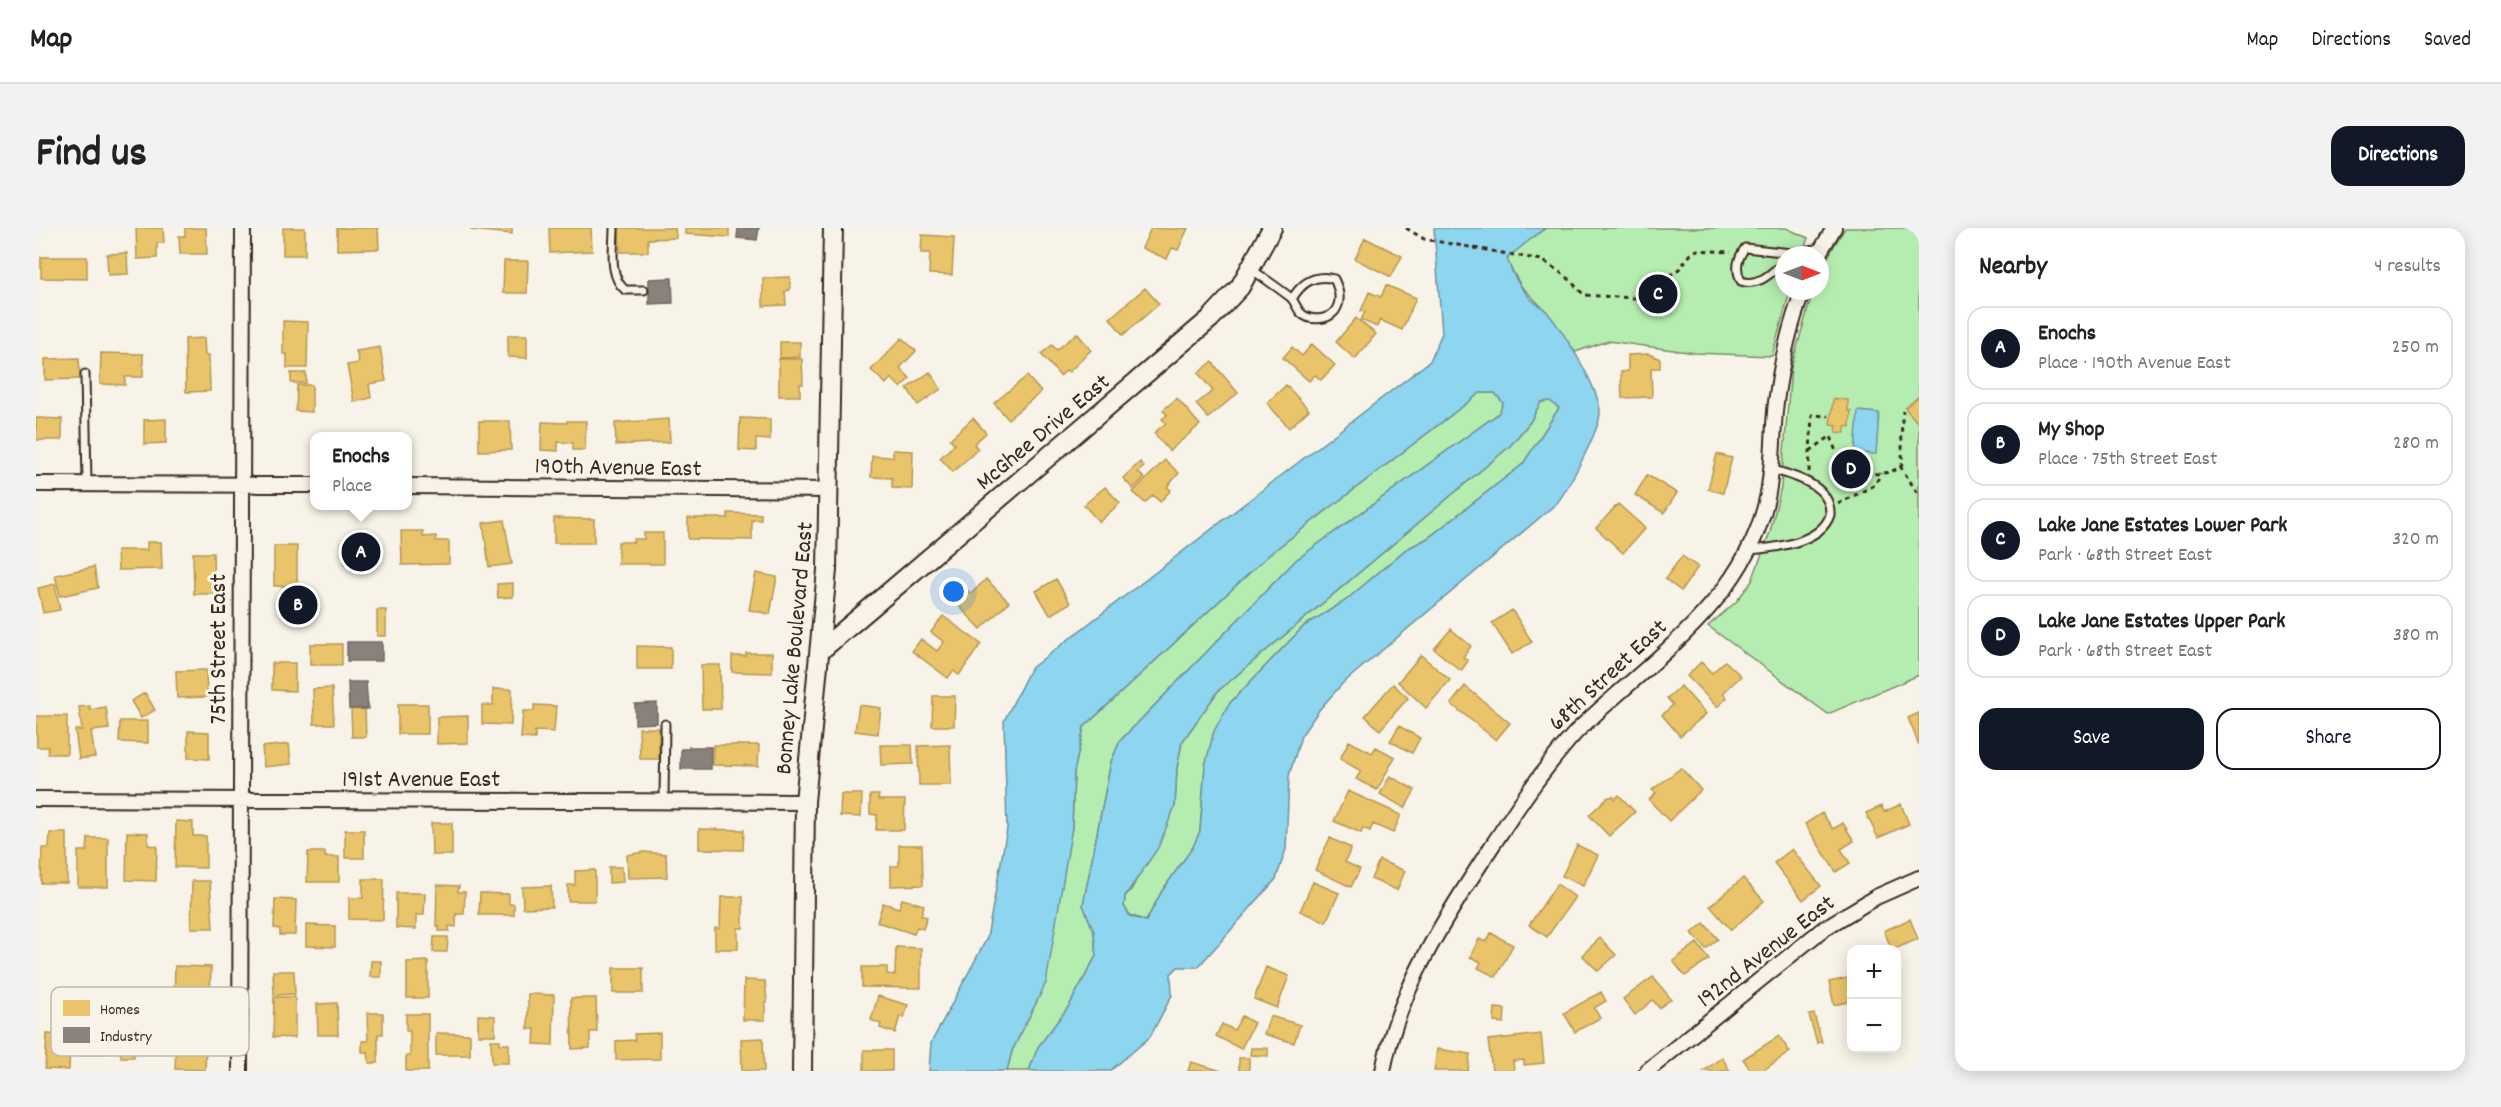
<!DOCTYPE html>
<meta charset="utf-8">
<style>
:root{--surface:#fff;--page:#f2f2f2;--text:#222;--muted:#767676;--line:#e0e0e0;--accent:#111827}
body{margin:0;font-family:Dekko,sans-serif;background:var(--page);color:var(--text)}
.controls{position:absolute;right:18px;bottom:18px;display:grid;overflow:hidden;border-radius:12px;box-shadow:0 3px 15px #0003}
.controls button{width:54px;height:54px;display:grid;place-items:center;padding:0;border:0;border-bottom:2px solid var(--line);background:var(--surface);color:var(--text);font:30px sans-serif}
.compass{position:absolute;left:1739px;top:18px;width:54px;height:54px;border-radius:50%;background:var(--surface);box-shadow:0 3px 15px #0003;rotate:90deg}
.you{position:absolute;left:918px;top:364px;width:21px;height:21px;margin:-15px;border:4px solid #fff;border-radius:50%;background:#1a73e8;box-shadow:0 0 0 9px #1a73e833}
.badge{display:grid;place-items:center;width:39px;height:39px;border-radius:50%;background:var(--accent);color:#fff;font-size:20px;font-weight:700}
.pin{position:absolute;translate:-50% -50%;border:3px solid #fff;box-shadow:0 2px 6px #0006}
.popup{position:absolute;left:274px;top:204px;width:102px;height:78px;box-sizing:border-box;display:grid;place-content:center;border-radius:12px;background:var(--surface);filter:drop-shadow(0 2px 4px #0005);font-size:20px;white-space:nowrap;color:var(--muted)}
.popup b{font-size:22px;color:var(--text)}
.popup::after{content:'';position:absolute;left:50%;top:100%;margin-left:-12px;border:12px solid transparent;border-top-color:var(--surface)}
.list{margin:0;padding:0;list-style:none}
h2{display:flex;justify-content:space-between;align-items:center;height:78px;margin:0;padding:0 24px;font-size:26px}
h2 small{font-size:20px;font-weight:400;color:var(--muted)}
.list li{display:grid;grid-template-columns:39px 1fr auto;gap:18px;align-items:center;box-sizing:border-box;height:84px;margin:0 12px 12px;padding:0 12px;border:2px solid var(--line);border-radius:18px}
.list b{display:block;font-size:22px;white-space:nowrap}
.list p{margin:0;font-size:20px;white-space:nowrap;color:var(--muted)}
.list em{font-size:20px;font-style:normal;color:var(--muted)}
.actions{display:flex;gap:12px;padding:18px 24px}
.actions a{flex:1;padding:14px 0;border:2px solid var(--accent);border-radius:18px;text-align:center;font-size:21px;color:var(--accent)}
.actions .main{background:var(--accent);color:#fff}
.map{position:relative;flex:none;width:1883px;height:843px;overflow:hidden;border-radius:18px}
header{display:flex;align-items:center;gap:36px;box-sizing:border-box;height:84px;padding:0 30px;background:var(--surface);border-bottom:2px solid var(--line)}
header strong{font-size:28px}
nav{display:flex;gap:33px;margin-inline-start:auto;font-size:21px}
.intro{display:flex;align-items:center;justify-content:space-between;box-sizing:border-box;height:144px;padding:0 36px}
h1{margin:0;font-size:42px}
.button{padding:15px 27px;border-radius:18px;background:var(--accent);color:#fff;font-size:21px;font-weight:700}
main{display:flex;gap:36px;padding:0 36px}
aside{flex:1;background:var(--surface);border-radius:18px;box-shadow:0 3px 15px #0003}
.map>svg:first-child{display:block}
</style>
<header>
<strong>Map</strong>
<nav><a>Map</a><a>Directions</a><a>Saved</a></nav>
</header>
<div class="intro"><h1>Find us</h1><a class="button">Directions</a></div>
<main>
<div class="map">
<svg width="1883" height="843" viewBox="0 0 1883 843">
<rect width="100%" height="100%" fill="#f7f3e8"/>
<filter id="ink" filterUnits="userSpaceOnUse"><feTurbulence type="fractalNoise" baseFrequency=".0167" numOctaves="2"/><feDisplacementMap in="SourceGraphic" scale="12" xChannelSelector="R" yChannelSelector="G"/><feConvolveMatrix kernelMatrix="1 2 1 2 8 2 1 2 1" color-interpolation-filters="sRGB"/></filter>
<g filter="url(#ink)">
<path fill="#b5edb0" stroke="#788c67" stroke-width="1.5" d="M1510 0H1750L1772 10 1766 27H1748V63H1754L1736 128 1659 125 1572 113 1539 124 1511 84 1485 58 1471 33 1473 26Z
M1809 0H1883V447L1792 486 1672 398 1700 374 1716 353 1734 304 1745 259 1755 140 1777 63H1784C1784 38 1796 21 1809 0Z
M1444 165H1459L1468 176 1463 185 1260 332 1084 513 1075 534 1047 677 1058 704 1060 728 1033 778 1002 819 993 843H971L976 823 1001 773 1036 599 1038 544 1048 499 1235 325Z
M1514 173 1523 180 1487 236 1392 310 1369 322 1309 373 1268 398 1193 476 1178 504 1169 538 1164 603 1157 619 1126 663 1110 693 1094 687 1088 678 1089 668 1095 662 1139 578 1141 540 1146 514 1182 463 1474 218 1494 194 1505 174Z"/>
<path fill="#8ed5ef" stroke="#6d919b" stroke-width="1.5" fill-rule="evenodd" d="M1398 0H1509L1471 30C1475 44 1484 59 1494 70 1499 76 1506 78 1511 84 1527 103 1564 161 1564 185 1564 201 1532 261 1521 275L1306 456 1283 482 1265 508 1253 548 1250 621 1240 651 1162 739H1142L1135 746 1136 767 1114 809 1074 843H993L1002 819 1033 778 1060 728 1058 704 1047 677 1075 534 1084 513 1260 332 1463 185 1467 175 1459 165H1444L1235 325 1048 499 1038 544 1036 599 1010 755 976 823 971 843H893L895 815 951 710 971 601 968 493 994 441 1394 133 1406 105ZM1514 173 1523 180 1487 236 1392 310 1369 322 1309 373 1268 398 1193 476 1178 503 1169 538 1164 603 1157 619 1126 663 1110 693 1094 688 1088 678 1089 668 1122 620 1139 578 1141 540 1146 514 1182 463 1474 218 1494 194 1505 174Z
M1822 183 1843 185 1840 226 1819 225Z"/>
<path fill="#e9c46a" stroke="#b59653" stroke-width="1.5" d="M100 0H127L128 15H121V30L101 31Z
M149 0H170L171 26H144L143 8H149Z
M247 0H269V27H247Z
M301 0H342L343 21 301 22Z
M435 0H476V6L435 2Z
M513 0H555L556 23 514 25Z
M583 0H639L640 10 612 11V24H584Z
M649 0H693V9L649 6Z
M1115 0 1132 1 1152 0 1142 22 1136 20 1131 31 1106 20Z
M886 7 918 9 916 47 893 46 894 25H885Z
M1329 10 1366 28 1355 49 1319 31Z
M91 25 92 46 72 47 71 26Z
M5 29H51V51L5 50Z
M468 33H492L491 65H467Z
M754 49V62L749 63 750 77 727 78V50Z
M1350 57 1380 70 1366 102 1344 92 1341 99 1325 92 1329 84 1325 83 1333 64 1345 69Z
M1109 60 1123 76 1087 107 1074 90Z
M1320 90 1340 106 1319 131 1300 114Z
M247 93 272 94 271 140H251V126H247Z
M1041 105 1055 122 1033 144 1031 142 1024 148 1005 126 1016 117 1021 122Z
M472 107H491V130L472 129Z
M168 110 169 127H173L174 163 150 164 149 111Z
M866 110 880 123 864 140 874 150 865 160 855 150 850 156 835 142Z
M744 114H764V129L744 130Z
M1276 116 1299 137 1285 152 1279 147 1273 153 1247 130 1256 119 1266 128Z
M344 119 350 153 333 156 335 170 318 174 311 137 323 135 320 123Z
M65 125 107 126V149H89V157L64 156Z
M1613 126 1624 131V140H1615L1616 169 1586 170 1585 144 1592 143V127Z
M43 130 44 151 9 152V131Z
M743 131H766L767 156H764V168H743Z
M1176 134 1202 165 1172 190 1160 176 1177 163 1162 145Z
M894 144 905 161 882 177 871 160Z
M255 145H270V155H255Z
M991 148 1005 164 972 191 958 175Z
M261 157H276V184L260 183Z
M1250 157 1273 182 1253 200 1231 175Z
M1883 168V196L1869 180Z
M1141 170 1164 197 1133 223 1118 205 1130 195 1126 191 1131 187 1127 182Z
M1797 171 1812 172V183H1815L1814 199 1809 198V205L1800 204 1801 197 1794 196Z
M0 190 26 191V212H0Z
M704 190 734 191V212L720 211V223L703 222Z
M937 190 950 205 938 216 942 221 917 244 904 230 919 216 914 211Z
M130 191V215L108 216V192Z
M633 191 634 214 580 217 579 195Z
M443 193H474L475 222 443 223Z
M531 193H550L549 222H537V215L522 214V223L505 222 506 194 531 195Z
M857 222 877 223 876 261 856 260V250L835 249 836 228 857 229Z
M1681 226 1696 230 1687 265 1672 261Z
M1129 232 1143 245 1131 259 1135 262 1124 274 1117 267 1109 275 1097 264Z
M1104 234 1108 239 1102 244 1108 250 1097 261 1087 250Z
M1611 247 1641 265 1628 285 1599 267Z
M1069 259 1084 275 1063 294 1048 277Z
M1582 276 1609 300 1587 325 1560 300Z
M692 285 725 286V292H716V312L652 311V290H692Z
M518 290 558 291V315H518Z
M468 292 476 336 453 339 447 295Z
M365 303H387V309L400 308V313H413V336L366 337Z
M608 305H627V336H582V314H598V311H608Z
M341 311 343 333 309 336 306 315Z
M111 314H125L126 341 82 342 81 322H111Z
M238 318H261V358H238Z
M157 325H177L178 366H158Z
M1646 328 1662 339 1645 363 1629 351Z
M58 339 62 360 24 368 19 347Z
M720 345 741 349 734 386 713 382Z
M950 351 973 374 945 401 919 374 931 362 935 366Z
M1020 351 1034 375 1014 387 1000 363Z
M477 355V369L462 370 461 356Z
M19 356 24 382 7 385 2 360Z
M341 382H350V408H341Z
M1476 382 1496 414 1476 426 1456 395Z
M907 388 945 416 923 447 917 443 912 450 876 423 885 411 901 423 908 414 895 404Z
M1415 401 1435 418 1427 429 1432 433 1425 443 1398 421Z
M274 416H306V437H274Z
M601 418 635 419V441H601Z
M710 425H736V445L696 444V428H710Z
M1385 427 1414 452 1390 480 1362 454Z
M1689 433 1705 448 1687 465 1691 470 1681 479 1651 448 1665 434 1676 445Z
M236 435H259V463L236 462Z
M665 437H684L685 481H666Z
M170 442 171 469 141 470 140 443Z
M1357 456 1372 470 1344 502 1329 488Z
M1429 458 1474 495 1460 512 1415 476Z
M1645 458 1670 486 1644 508 1626 487 1637 477 1631 470Z
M296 460 298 496H278L277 461Z
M457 461H476L475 497 446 496V477H457Z
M109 465 119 482 105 490 95 473Z
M897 468H919L918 498H896Z
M362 476H392V506H362Z
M498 477 520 478 518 504 499 503V511L485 510 487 483H498Z
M823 477 845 480 842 506 819 503Z
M54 478V482L70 479 73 501 55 503 59 529 43 531 39 502H46L43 479Z
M315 481H329L330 509H316Z
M1883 485V517L1872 490Z
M0 488H31V526H12V519H1Z
M432 488V515L401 516V489Z
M84 493H112V515L83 514Z
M1363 498 1384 510 1376 525 1354 513Z
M603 500H623V531H604Z
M152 503 173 504V531L152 530Z
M1313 513 1336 525 1340 519 1359 529 1341 562 1320 551 1325 543 1304 531Z
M253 516 255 536 228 539 226 519Z
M677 517H723L722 538 677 537Z
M844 517H876L877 536 845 537Z
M914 517 915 557H883L882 518Z
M1645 540 1665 562 1633 593 1613 572 1620 565 1616 562Z
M1354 548 1379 562 1369 580 1344 566Z
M1312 563 1365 587 1357 605 1337 596 1334 603 1327 600 1325 605 1298 593Z
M805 566H826L825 589 804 588Z
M834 567H843L842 572H869L868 602H840L841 587 834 586Z
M1583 567 1599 584 1573 608 1553 587 1571 570 1577 568 1579 571Z
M1865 576 1873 596 1842 610 1830 585 1846 578 1848 584Z
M1786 585 1797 601 1807 595 1818 613 1805 621 1814 635 1800 644 1769 596Z
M140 593 157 594V608H170V640L139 639Z
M395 595H416V627H396Z
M663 601 708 602 707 622 663 621Z
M309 602H328V630H309Z
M91 604 112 605V617L121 618 120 653 90 652Z
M14 605H31V655H5L6 620H13Z
M52 610H72V659H42V623H51Z
M1294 610 1315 620 1309 634 1324 641 1315 659 1279 642Z
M863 617H886L887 657 855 658V638H863Z
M1541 617 1562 627 1547 658 1526 648Z
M1756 621 1785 658 1767 672 1738 635Z
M272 624H289V629H303V654H271Z
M608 624 630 626 631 649 592 650 591 627Z
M1343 632 1369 643 1361 662 1335 651Z
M573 639H586L587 654 573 655Z
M559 642V673H532V657H539V643Z
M1707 650 1728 673 1695 702 1674 678Z
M327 651H348L347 692 313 691V670H327Z
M156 653H174L177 700H155Z
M1277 654 1303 665 1290 694 1264 683Z
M1521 656 1539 669 1511 709 1493 697Z
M401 657 423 658 422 664H429L428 686H420V699L413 698V703H403V698H400Z
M515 658 516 679 487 680 486 659Z
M360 665H389L388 687H380V701L360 700Z
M444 665 473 666V676H478V687H443Z
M685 669H707V700H702V721H679V700H684Z
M239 671 260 672 259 707H244V701L238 700Z
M866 671 888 677 885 687 891 689 887 701 881 699 878 706 841 694 847 675 863 680Z
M1874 691 1882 711 1856 722 1848 703Z
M1668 695 1682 711 1670 721 1656 705Z
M270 697 299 698V719L270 718Z
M1455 705 1477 717 1460 749 1442 740 1445 734 1434 729 1443 711 1450 714Z
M398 709H412L411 724H397Z
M1564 710 1580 727 1562 743 1546 727Z
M1661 715 1673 731 1649 748 1637 733Z
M860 719 885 720V760L826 759V739H851V746L859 747Z
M335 733H345V749H334Z
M392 733V770H371V734Z
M139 738 175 739 174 771H162L160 795H137V779H150V770H138Z
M1230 739 1253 748 1241 780 1218 771Z
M577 740H607V765H577Z
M237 743H258L259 766 238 767Z
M1617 749 1635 771 1623 780 1617 772 1599 787 1587 771Z
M1816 749V773L1798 777 1793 754Z
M708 752 729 753 731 774H729V792H707Z
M1565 764 1570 773 1558 780 1564 790 1539 804 1528 785Z
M492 766 518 767 517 817 498 816 499 801H492Z
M842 768 872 777 868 790 864 788 859 805 844 800 845 796 835 792Z
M238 769H259V810L237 809Z
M535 770H560L561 804H554V820L536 821Z
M301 775 302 807H282L281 776Z
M1459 780 1469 781 1468 795 1458 794Z
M331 785H347V806H342V835H333L332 824H326V813H332Z
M370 786H392V843H370V828H374V803H370Z
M1778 786 1786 814 1781 815 1773 787Z
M442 787 459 788V807H442Z
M1206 788 1218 795 1205 821 1180 808 1186 796 1198 802Z
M1234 788 1264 797 1258 815 1228 806Z
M74 790 75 824 46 827 45 808 53 807V791Z
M117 793V820L100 821V814H97L98 829H85L84 794Z
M400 805 434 806V827H400Z
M624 805V831L580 832V813L599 812 598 806Z
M11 806 34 807 33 842 9 841Z
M1505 806 1508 835 1488 837V832L1477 833 1478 843H1456L1452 812Z
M1743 808 1754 824 1726 843H1715L1707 831Z
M727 810 728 843H706L705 811Z
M455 812H464V816H473V835H456Z
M140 815 170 816 169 842 139 841Z
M1215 820H1232V828L1214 827Z
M1401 821 1434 826 1432 843H1398Z
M828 822H856V843H828Z
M1686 829 1694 843H1668Z
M1203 830H1213V843H1203Z
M1155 834 1186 843H1152Z"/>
<path fill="#8a817c" stroke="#726760" stroke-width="1.5" d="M702 0H723L721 12 701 10Z
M636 50 637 75 613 76V51Z
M253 364 272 365V390L253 389Z
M311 414H346V433H311Z
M312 454H330L332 481H313Z
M621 475V495L599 496V476Z
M653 519H675V541H645V521H653Z"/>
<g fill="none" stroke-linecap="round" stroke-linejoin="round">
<defs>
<path id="lane" d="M578 0C578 21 572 47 589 62H608
M1748 34C1735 45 1723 59 1705 53 1699 41 1701 31 1709 20L1755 25 1786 20
M1215 41C1228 50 1241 59 1254 69 1259 73 1260 80 1265 85 1273 93 1291 93 1299 83 1306 73 1303 61 1298 51 1279 46 1266 54 1256 71
M49 146 51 256
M1713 322C1738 320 1785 315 1794 287 1796 257 1758 248 1735 241
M628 573 629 496"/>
<path id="street" d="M1782 27 1798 0
M0 256 278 257
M372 258 792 262
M0 571 769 574
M204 843 207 0
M1347 843C1362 762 1410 688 1454 621 1481 580 1508 539 1541 503 1613 433 1709 374 1731 270 1738 238 1736 206 1740 174 1745 136 1753 99 1767 63
M1611 843 1787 701 1840 669 1883 650"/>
<path id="secondary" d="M784 423 1174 91 1204 59 1236 0
M766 843 769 574 791 342 797 0"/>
</defs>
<use href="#lane" stroke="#3b2a1e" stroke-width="11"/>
<use href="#street" stroke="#3b2a1e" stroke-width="18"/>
<use href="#secondary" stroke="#3b2a1e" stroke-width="22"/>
<path stroke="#3b2a1e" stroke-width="3" stroke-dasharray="4.5 4.5" stroke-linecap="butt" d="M1370 0 1388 11 1506 32 1531 49 1548 67 1599 70 1643 41 1655 26 1661 22 1695 24
M1774 223 1795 208C1798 217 1800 228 1806 235 1819 248 1853 250 1866 237 1867 218 1864 202 1867 183
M1864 238 1883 267
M1773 244 1776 187 1792 188
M1802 276 1839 257 1845 245"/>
<use href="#lane" stroke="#f7f3e8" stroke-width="7"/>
<use href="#street" stroke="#f7f3e8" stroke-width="14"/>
<use href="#secondary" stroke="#f7f3e8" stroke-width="18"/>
</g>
</g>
<g text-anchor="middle" stroke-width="6" stroke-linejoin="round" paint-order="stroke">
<g font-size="24" fill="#3b2a1e" stroke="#f7f3e8">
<text transform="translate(1006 203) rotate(-40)" y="8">McGhee Drive East</text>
<text transform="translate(582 238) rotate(1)" y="8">190th Avenue East</text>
<text transform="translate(757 420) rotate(-85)" y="8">Bonney Lake Boulevard East</text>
<text transform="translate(181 421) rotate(-90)" y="8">75th Street East</text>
<text transform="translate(1571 446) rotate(-43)" y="8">68th Street East</text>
<text x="385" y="558">191st Avenue East</text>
<text transform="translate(1729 722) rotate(-38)" y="8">192nd Avenue East</text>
</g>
</g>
<rect x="15" y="759" width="198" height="69" rx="9" fill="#f7f3e8" stroke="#bfb7ab" stroke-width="1.5"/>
<rect x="27" y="772" width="27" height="16" fill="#e9c46a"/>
<rect x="27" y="799" width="27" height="16" fill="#8a817c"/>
<g font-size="16" fill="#3b2a1e">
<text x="64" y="786">Homes</text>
<text x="64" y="813">Industry</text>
</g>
</svg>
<div class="controls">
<button>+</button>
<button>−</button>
</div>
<svg class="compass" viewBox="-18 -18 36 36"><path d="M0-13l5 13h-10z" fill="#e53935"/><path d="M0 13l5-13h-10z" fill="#767676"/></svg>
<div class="you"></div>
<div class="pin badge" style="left:325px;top:324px">A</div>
<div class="popup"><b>Enochs</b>Place</div>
<div class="pin badge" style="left:262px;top:377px">B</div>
<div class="pin badge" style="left:1622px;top:66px">C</div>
<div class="pin badge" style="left:1815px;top:241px">D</div>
</div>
<aside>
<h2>Nearby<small>4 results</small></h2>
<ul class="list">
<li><span class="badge">A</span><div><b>Enochs</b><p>Place · 190th Avenue East</p></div><em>250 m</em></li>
<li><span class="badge">B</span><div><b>My Shop</b><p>Place · 75th Street East</p></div><em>280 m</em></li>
<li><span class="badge">C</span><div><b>Lake Jane Estates Lower Park</b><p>Park · 68th Street East</p></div><em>320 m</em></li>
<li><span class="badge">D</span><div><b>Lake Jane Estates Upper Park</b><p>Park · 68th Street East</p></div><em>380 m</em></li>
</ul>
<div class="actions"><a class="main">Save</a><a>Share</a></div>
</aside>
</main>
